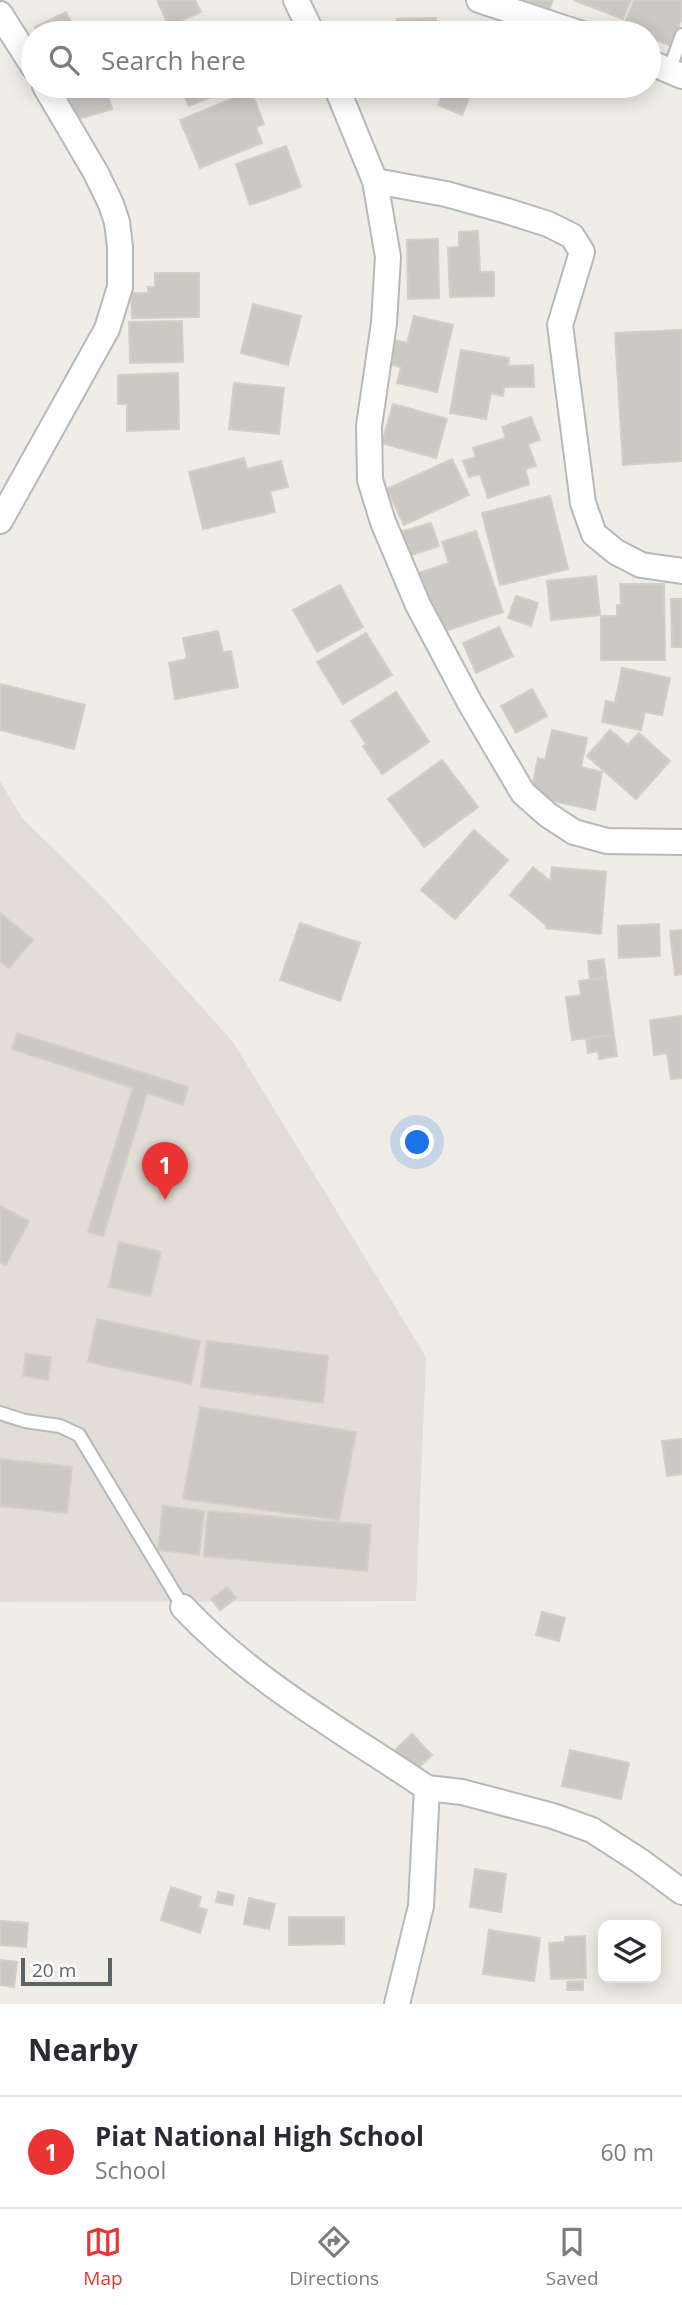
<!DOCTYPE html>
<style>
:root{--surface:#fff;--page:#f2f2f3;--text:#2b2b33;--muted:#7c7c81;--line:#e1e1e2;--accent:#e93433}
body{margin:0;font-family:"Open Sans",sans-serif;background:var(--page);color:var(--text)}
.controls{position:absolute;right:21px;bottom:21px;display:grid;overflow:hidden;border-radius:14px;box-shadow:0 4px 18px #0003}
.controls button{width:63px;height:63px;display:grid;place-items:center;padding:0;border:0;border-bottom:2px solid var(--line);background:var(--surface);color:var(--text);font:35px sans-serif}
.scale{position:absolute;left:21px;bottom:18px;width:91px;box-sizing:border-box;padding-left:7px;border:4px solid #5d6266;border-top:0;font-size:19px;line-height:24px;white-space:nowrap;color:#5d6266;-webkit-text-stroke:5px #fff;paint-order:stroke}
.you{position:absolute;left:418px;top:1143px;width:24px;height:24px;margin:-18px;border:5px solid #fff;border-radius:50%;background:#1a73e8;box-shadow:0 0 0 10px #1a73e833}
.badge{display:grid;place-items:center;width:46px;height:46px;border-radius:50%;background:var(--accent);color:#fff;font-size:23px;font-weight:700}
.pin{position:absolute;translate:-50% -58px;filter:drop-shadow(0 2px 4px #0008)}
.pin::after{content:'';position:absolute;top:37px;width:24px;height:21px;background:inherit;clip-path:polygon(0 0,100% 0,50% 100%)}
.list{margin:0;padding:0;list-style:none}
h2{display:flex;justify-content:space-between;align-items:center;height:91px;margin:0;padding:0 28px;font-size:30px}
h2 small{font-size:23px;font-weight:400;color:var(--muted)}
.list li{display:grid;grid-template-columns:46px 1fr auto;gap:21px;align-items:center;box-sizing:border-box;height:112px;padding:0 28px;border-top:2px solid var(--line)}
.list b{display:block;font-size:26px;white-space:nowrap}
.list p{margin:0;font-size:23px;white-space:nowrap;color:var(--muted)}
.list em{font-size:23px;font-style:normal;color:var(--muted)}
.icon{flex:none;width:38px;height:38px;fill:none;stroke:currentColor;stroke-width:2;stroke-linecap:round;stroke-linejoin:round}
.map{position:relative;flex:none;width:682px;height:2004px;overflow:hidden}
.search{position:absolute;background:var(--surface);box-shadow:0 4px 18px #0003;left:21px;right:21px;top:21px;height:77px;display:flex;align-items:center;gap:18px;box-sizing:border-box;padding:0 24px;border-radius:38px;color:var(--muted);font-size:26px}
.sheet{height:203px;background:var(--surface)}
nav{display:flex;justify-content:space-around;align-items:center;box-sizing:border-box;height:98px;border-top:2px solid var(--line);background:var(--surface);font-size:19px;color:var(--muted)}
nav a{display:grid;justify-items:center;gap:4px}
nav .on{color:var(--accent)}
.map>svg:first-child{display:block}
</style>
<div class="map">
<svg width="682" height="2004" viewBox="0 0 682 2004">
<rect width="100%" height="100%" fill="#f0ede6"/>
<path fill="#e2ded7" d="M0 781 22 818 100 894 233 1042 426 1357 416 1601 0 1602Z"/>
<path fill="#ccc9c5" stroke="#d4cec4" stroke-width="2" d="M157 0H195L201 12 169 26Z
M523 0H553L549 10Z
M573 0H631L623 19Z
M634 0H682V18L671 46 649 37V33H639L623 27Z
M66 12 76 33H38L35 27Z
M436 18V26L397 27V19Z
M389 22 390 33H346L345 23Z
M64 86H105L112 109 75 120Z
M180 86H229L230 89 189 106Z
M446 86H474L462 115 438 105Z
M251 91 264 124 256 127 262 143 200 168 180 120Z
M286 146 301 187 250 205 236 164Z
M478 231 480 272H494V296L450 297 448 248 459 247V232Z
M438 239 439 298 408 299 407 240Z
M155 273H199V317L132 318 131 293H148V287H155Z
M253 304 301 316 288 365 241 353Z
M414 316 453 325 437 392 397 383 401 367 385 363 390 339 407 343Z
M182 321 183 362 130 363 129 322Z
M682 330V461L623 465 615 333Z
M461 350 509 358 508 366 533 365 534 387H504L503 396 491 393 486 419 450 413Z
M178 373 179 429 127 431V404H118V375Z
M234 383 284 388 279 434 229 429Z
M393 404 447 419 436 458 382 443Z
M531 417 540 440 528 444 536 466 525 469 529 484 488 498 480 474 469 477 463 461 476 457 473 448 506 438 502 427Z
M244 458 247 469 281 461 288 487 270 491 275 512 203 529 189 472Z
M452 459 469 495 404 525 387 489Z
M550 496 568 569 500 585 482 513Z
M431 523 439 546 405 557 397 533Z
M476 531 503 612 439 633 419 573 449 563 442 542Z
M596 576 600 615 551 620 547 581Z
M620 584H664L665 660H601V616H617V605H621Z
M340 585 363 627 317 652 293 610Z
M516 596 538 603 531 626 508 618Z
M671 599H682V647H672Z
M499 627 513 656 476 673 463 643Z
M218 631 223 652 231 651 238 687 175 699 169 663 187 659 183 638Z
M366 633 392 675 343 704 317 662Z
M622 668 670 678 662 715 645 712 641 730 602 722 606 701 615 703Z
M0 684 85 705 74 749 0 730Z
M532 689 547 716 516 733 501 706Z
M396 692 429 742 382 774 363 746 366 744 351 721Z
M552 730 587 738 581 767 602 772 595 810 530 796 538 758 545 760Z
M610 730 628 745 639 733 670 761 636 799 587 756Z
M442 760 478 807 424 847 388 799Z
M474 830 508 860 455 919 421 890Z
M533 867 550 881 552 867 606 872 601 934 546 928V925L510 895Z
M0 913 33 940 9 968 0 961Z
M300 923 360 943 340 1001 280 980Z
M659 924 660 956 619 958 618 926Z
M682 930V974L675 975 670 931Z
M604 959 606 977 590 980 588 961Z
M606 977 614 1035 572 1040 566 997 581 995 579 981Z
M682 1016V1078L671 1079 667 1053 654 1055 650 1020Z
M17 1033 188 1087 183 1105 147 1093 103 1236 88 1232 133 1088 12 1049Z
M614 1035 617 1056 599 1059 598 1051 588 1053 586 1039Z
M0 1206 29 1221 6 1265 0 1262Z
M119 1242 161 1252 150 1296 109 1287Z
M97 1319 200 1341 191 1384 88 1362Z
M207 1341 328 1356 323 1403 201 1387Z
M26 1354 51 1357 48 1380 23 1376Z
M200 1407 356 1432 339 1520 183 1499Z
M682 1439V1474L667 1476 662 1441Z
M0 1459 72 1467 67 1513 0 1506Z
M163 1506 204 1511 199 1555 158 1550Z
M208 1511 371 1525 367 1571 204 1556Z
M227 1587 236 1598 220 1610 211 1599Z
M542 1612 565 1618 559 1641 536 1635Z
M412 1734 432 1755 416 1770 396 1749Z
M570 1750 629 1763 621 1799 562 1786Z
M475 1869 506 1874 501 1912 470 1907Z
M171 1887 201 1897 198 1907 207 1910 200 1933 161 1920Z
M218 1892 234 1895 232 1905 216 1902Z
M249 1898 275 1904 269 1929 244 1924Z
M289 1917H344V1944L289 1945Z
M0 1921 28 1923 26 1947 0 1945Z
M489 1930 540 1938 534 1981 483 1974Z
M585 1936 586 1978 551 1979 549 1943 565 1942V1937Z
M0 1960 17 1962 14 1987 0 1985Z
M583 1981V1990H567V1982Z"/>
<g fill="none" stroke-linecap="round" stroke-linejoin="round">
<defs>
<path id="service" d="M669 71 682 35
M0 1413 25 1421 60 1426 79 1435 183 1607"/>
<path id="minor" d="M296 0 312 33
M479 0 579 33
M0 14 33 66
M649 62 682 76
M336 86 375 181 388 257 384 323 369 426 370 480 383 522 418 605 470 703 523 793 548 815 574 832 607 841 682 842
M375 181 446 194 507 211 548 224 572 236 582 252 560 325 583 503 594 534 616 552 641 565 682 571
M0 521 107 329 120 287V247L117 222 111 204 96 173 45 86
M183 1607C252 1681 344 1732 427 1788L462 1792 553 1816 592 1830 640 1861 682 1892
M397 2004 421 1906 427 1788"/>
</defs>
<use href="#service" stroke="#b6b9bc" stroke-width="16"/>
<use href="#minor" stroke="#b6b9bc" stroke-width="28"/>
<use href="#service" stroke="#fff" stroke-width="12"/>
<use href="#minor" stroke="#fff" stroke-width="24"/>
</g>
</svg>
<div class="controls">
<button><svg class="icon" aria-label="layers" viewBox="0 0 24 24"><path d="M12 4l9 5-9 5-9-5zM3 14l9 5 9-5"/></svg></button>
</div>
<div class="scale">20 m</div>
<div class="you"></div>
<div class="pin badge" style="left:165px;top:1200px">1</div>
<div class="search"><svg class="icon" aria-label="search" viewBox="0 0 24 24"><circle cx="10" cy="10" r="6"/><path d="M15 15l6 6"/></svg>Search here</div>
</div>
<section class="sheet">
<h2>Nearby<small></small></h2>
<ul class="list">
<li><span class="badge">1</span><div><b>Piat National High School</b><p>School</p></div><em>60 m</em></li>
</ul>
</section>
<nav>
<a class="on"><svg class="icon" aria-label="map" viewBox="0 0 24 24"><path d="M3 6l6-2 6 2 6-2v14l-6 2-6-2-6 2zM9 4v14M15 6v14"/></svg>Map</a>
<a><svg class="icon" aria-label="directions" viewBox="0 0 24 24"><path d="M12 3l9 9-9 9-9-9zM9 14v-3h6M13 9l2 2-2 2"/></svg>Directions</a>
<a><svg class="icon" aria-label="saved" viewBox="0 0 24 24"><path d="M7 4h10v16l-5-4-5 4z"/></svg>Saved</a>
</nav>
